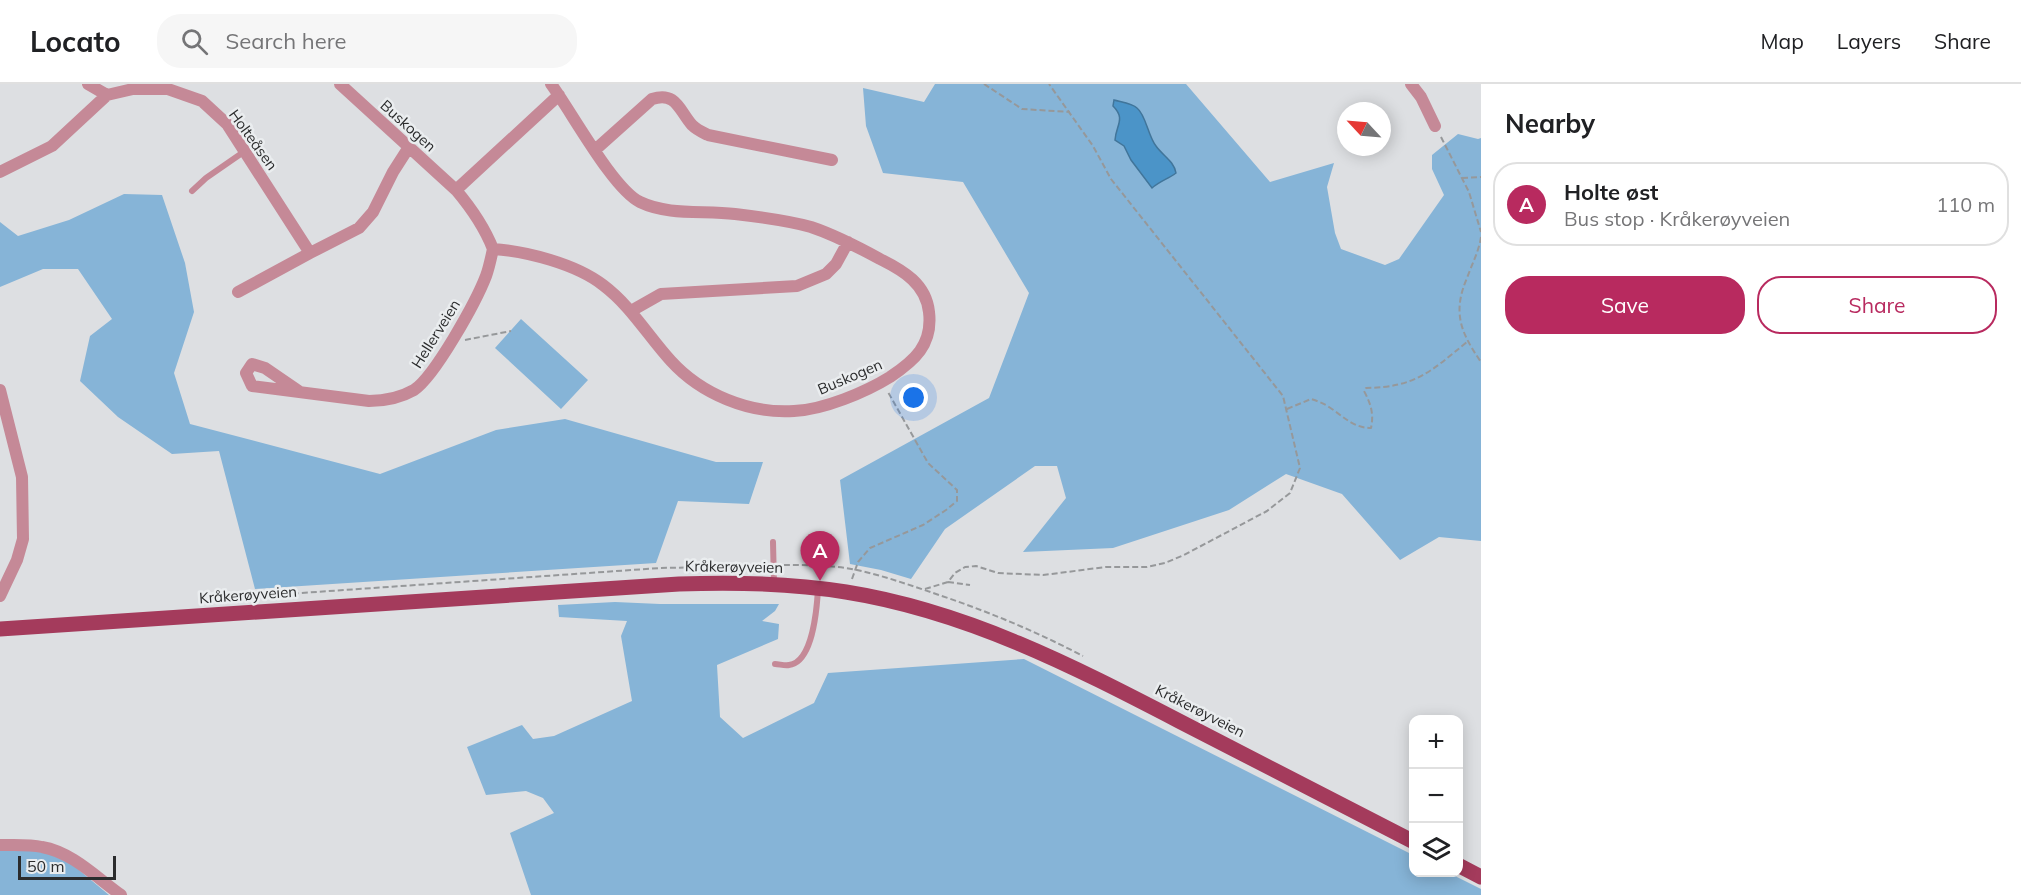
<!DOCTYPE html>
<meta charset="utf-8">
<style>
:root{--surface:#fff;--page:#f6f6f6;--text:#202124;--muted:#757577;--line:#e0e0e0;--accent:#b82a5f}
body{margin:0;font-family:Mulish,sans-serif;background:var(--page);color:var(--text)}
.controls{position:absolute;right:18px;bottom:18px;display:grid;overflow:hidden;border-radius:12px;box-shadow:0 3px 15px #0003}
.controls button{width:54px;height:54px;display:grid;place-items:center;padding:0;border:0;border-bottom:2px solid var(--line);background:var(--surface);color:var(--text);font:30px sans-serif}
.compass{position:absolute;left:1337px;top:18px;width:54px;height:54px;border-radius:50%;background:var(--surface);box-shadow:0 3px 15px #0003;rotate:296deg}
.scale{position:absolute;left:18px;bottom:15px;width:98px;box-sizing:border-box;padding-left:6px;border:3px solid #2b2c2d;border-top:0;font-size:16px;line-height:21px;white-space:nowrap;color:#2b2c2d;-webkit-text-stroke:4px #eaedef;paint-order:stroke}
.you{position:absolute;left:914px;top:314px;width:21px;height:21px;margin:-15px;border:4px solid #fff;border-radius:50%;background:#1a73e8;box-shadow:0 0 0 9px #1a73e833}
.badge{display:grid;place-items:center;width:39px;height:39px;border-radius:50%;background:var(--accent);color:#fff;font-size:20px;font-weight:700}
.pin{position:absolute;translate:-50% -50px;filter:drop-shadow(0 2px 3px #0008)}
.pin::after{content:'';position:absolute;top:32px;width:21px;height:18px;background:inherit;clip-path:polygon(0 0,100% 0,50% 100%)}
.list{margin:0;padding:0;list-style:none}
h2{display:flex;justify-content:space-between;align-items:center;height:78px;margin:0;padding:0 24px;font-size:26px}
h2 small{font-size:20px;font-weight:400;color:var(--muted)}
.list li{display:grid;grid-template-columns:39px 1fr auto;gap:18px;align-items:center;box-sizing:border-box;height:84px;margin:0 12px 12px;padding:0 12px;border:2px solid var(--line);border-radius:24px}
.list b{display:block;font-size:22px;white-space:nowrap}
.list p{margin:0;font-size:20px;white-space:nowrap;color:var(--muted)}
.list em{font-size:20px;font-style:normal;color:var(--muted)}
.actions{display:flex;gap:12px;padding:18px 24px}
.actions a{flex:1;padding:14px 0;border:2px solid var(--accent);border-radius:24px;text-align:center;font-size:21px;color:var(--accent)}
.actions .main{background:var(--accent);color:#fff}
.icon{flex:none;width:33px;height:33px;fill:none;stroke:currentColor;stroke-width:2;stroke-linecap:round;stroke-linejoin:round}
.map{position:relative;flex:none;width:1481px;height:811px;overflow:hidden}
header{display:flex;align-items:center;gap:36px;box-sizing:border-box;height:84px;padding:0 30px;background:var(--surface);border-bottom:2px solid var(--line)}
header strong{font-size:28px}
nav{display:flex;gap:33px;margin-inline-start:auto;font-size:21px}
.search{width:420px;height:54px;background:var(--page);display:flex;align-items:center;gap:15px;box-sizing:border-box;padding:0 21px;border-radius:24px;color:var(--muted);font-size:22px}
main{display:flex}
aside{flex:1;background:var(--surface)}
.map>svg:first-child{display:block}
</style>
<header>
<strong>Locato</strong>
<div class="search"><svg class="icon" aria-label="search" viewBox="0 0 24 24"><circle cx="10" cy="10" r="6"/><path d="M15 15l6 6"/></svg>Search here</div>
<nav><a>Map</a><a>Layers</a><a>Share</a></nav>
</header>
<main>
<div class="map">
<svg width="1481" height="811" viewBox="0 0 1481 811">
<rect width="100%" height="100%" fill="#dddfe2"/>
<path fill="#86b4d7" d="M935 0H1186L1270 98 1334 79 1327 103 1335 149 1341 165 1385 181 1399 175 1444 111 1432 85V71L1458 50 1478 55 1481 54V457L1439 453 1400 476 1342 410 1286 390 1229 426 1113 464 1023 468 1066 414 1057 382H1035L945 445 911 495 881 486 850 480 840 396 989 314 1029 209 963 98 883 89 866 42 863 4 924 18Z
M124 110 162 111 185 179 194 228 174 289 190 340 380 390 496 346 565 335 716 378H763L749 420 678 417 656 479 255 505 219 367 172 370 118 333 80 297 90 252 112 235 78 185H43L0 203V138L18 152 69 136Z
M521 235 588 296 561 325 495 264Z
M615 518 660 520H779L775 527 762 537 779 540 778 555 717 581 720 633 743 654 814 619 828 589 1024 575 1413 771 1414 788 1449 789 1481 805V811H531L510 749 554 729 543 714 526 707 486 711 467 663 522 641 533 655 554 652 632 617 621 552 627 537 559 533 558 521Z
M0 763 40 765 73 781 109 811H0Z"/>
<path fill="#4b94c8" stroke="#41759a" stroke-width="1.5" d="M1114 16C1121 18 1132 19 1137 24 1146 31 1148 52 1156 62 1163 72 1174 77 1176 89 1168 95 1160 97 1152 104L1131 76 1124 62 1115 56C1116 41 1126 35 1113 22Z"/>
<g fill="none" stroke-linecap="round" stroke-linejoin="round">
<path stroke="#96989a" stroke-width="2" stroke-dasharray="6 3" stroke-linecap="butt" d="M984 0 1022 25 1070 28
M1441 53 1469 108 1481 148
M1462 94 1481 93
M1481 153C1479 167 1472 180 1467 194 1452 229 1461 249 1481 278
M465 256 511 247
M1287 325 1311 315C1317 317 1323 319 1329 323 1343 332 1353 344 1371 344 1374 330 1371 320 1364 307L1366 304C1416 303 1430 288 1467 258
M784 481C808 481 834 481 857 486 884 492 910 501 936 510 987 527 1035 547 1083 572
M852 495 858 478 870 464 923 441 946 426 957 417V406L928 379 888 308
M948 498 970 501
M925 505 948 498 955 489 965 483 976 482 998 489 1043 491 1106 483H1147L1165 479 1184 471 1267 427 1290 409 1300 384 1283 312 1111 95 1093 62 1049 0
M230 514 660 484 763 482"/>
<path stroke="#c58997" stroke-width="6" d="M192 107 206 94 245 67
M773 458 774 500
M775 580C779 580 785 582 789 581 813 578 817 523 818 505"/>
<path stroke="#c58997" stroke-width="12" d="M88 0 107 11 133 5H168L202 17 227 40 310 169 359 144 373 128 393 88 409 63
M340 0 456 106C472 125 484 142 493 165
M1411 0 1421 13 1435 42
M595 66 652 15C676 7 679 26 692 41 697 46 702 48 708 51L832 76
M0 88 52 62 107 11
M456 106 559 11
M493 165C526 167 576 180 603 201 631 222 648 252 671 277 701 310 749 330 794 327 823 326 866 308 890 293 914 277 933 261 929 228 926 200 904 187 880 175 858 163 835 151 811 143 786 136 760 133 735 130 704 126 669 132 640 118 613 105 571 27 551 0
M238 208 310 169
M631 227 661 210 797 202 826 190 836 180 848 158
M0 306 22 393 23 455 17 476 0 512
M300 308 265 284 252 280 246 289 252 302 369 317C385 317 400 314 414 306 435 292 476 218 486 192 489 184 491 174 493 165
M0 761C14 761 29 760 42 763 72 768 97 794 121 811"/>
<path stroke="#a43b5c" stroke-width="15" d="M0 545 679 500C735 498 791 499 846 508 966 527 1073 582 1179 637 1257 677 1335 717 1414 758
M1458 781 1481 793"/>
</g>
<g text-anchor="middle" stroke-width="5" stroke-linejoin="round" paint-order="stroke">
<g font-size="15" fill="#2b2c2d" stroke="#eaedef">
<text transform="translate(408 42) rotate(42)" y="5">Buskogen</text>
<text transform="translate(253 56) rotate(54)" y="5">Holteåsen</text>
<text transform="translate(436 250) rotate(-58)" y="5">Hellerveien</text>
<text transform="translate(850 293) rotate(-23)" y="5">Buskogen</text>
<text transform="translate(734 483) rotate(1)" y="5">Kråkerøyveien</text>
<text transform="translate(248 511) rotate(-4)" y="5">Kråkerøyveien</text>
<text transform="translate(1200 627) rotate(27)" y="5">Kråkerøyveien</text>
</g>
</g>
</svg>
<div class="controls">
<button>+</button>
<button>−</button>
<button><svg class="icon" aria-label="layers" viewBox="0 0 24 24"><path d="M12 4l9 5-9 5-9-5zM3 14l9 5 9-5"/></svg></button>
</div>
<svg class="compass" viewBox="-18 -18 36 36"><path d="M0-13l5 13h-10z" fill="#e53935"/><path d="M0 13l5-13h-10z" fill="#757577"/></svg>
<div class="scale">50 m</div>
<div class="you"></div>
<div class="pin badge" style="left:820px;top:497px">A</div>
</div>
<aside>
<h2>Nearby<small></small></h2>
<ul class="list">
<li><span class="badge">A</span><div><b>Holte øst</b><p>Bus stop · Kråkerøyveien</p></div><em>110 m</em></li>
</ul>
<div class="actions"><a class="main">Save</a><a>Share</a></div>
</aside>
</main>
